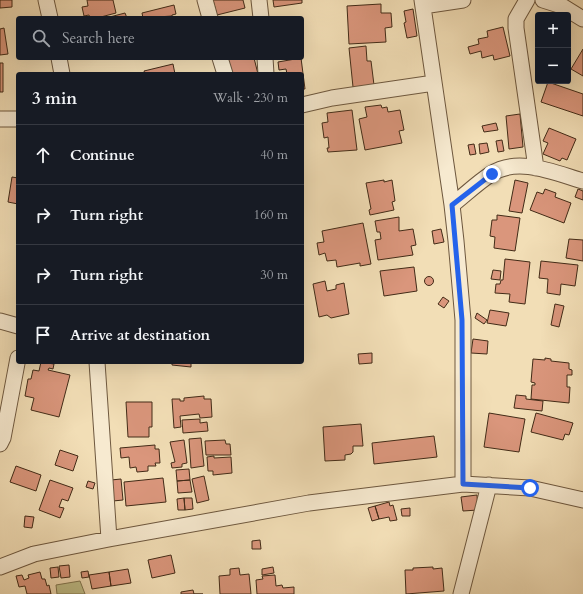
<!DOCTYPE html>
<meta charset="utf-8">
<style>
:root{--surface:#171b24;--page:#242831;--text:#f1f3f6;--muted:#9ea1a6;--line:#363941}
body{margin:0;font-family:Cardo,serif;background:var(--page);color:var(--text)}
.controls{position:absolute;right:12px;top:12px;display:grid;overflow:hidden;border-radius:4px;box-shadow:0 4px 16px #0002}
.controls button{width:36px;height:36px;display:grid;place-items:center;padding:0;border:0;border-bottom:1px solid var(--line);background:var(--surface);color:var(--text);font:20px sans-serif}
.stop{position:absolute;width:12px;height:12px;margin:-9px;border:3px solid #2563eb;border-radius:50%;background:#fff}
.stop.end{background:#2563eb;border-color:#fff;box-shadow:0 1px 4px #0008}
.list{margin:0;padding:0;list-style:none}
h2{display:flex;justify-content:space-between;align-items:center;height:52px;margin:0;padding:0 16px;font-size:17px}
h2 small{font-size:13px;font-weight:400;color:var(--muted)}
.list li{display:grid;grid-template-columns:26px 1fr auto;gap:12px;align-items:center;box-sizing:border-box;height:60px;padding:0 16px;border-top:1px solid var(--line)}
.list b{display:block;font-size:15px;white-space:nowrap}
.list em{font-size:13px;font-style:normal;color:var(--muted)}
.icon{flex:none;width:22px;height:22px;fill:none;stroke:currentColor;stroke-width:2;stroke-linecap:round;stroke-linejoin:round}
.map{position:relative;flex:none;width:583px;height:594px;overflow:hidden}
.search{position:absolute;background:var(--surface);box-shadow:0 4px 16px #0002;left:16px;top:16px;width:288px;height:44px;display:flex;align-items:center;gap:10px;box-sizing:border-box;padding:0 14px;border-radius:4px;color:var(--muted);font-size:15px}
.panel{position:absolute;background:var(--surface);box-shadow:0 4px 16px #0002;left:16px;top:72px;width:288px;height:292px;border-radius:4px}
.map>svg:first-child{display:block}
</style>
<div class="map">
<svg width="583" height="594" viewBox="0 0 583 594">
<rect width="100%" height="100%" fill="#f2deb6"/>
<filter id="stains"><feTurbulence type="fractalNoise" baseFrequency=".005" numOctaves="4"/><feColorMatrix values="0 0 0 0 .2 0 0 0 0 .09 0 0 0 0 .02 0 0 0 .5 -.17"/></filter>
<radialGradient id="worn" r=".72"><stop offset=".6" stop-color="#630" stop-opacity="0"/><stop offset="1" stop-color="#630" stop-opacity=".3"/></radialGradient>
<path fill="#c0c08a" stroke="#817650" d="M80 581 85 594H57L56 585Z"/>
<path fill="#da967c" stroke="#422b17" d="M0 0H12V7L0 8Z
M87 0H113L116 13 97 18H90L89 15 84 16 82 7 88 6Z
M213 0H243L245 8 217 15Z
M273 0H302V3L274 7Z
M381 4V13H391L392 27 385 28 386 42 349 44 347 6Z
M174 5 176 14 172 15V16L143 18 142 13Z
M413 9 417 36 407 38 404 23 406 22 404 11Z
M125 13 127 18H106Z
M503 27 510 56 494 60 493 55 482 58 481 51 470 54 468 47 479 44 478 39 488 37 487 31Z
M4 28 8 54 0 55V29Z
M366 46 367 61H371L374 85 353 87 349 48Z
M583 49V76L571 69Z
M227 58H254L258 74H231Z
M301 58 305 89H302V74H287L286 69 279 70 278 62Z
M0 63H3V92H0Z
M173 64 175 74H145L144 71Z
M548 82 583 94V116L541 102Z
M381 105 382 108 387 107 388 112 400 110 404 130 399 131 402 143 365 150 359 119 367 117 365 107Z
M352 110 357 150 328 152 327 148H329L328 137 324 138 322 123 328 122 327 113Z
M520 114 523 147 509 149 506 116Z
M496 123 498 130 484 132 482 126Z
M549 128 576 139 567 160 562 158 560 161 543 154 548 143 543 141Z
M502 140 504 151 498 152 496 141Z
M487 143 489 152 480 154 479 144Z
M474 144 476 154 470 155 468 145Z
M12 177 18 178V204L8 202Z
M384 180V182L392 180 395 201 392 202 394 210 370 215 369 210 371 209 366 183Z
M515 180 528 183 522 213 509 211Z
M545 189 556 193 555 197 571 203 564 223 530 210 537 192 543 194Z
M578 189 583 191V200L575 197Z
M497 215 520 218 515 251 494 248 495 237 490 236 492 220H497Z
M399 217V231L413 229 416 245 411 246 413 255 378 260 375 240 381 239 380 232H377L375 221Z
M363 223 371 264 360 266V263L337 267 336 260 327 261 325 253 319 255 317 243 324 242 322 231Z
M441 229 444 242 434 244 432 231Z
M569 239 583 240V261L566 258Z
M505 259 530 262 525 304 509 302 510 294 495 293 496 284H500L501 280H503Z
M541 261 578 265 575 286 561 284 560 295 547 293 548 279 539 278Z
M414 267 417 291 384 296 380 271Z
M493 270 501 271 500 280 491 279Z
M424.5 281a4.5 4.5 0 1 1 9 0a4.5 4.5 0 1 1-9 0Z
M325 281 327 291 336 289V285L344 283 349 314 331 318 327 315 319 317 313 284Z
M443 297 449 301 444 308 438 304Z
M555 304 564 306 559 327 551 325Z
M490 310 509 313 506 326 487 323Z
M477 313 487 320 484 324 475 318Z
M473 339 488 341 487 354 471 353Z
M372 353V363L359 364 358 354Z
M545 358 551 359V361L569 363V369L572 370V375H567V387H570L569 403 531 399 532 385H535V383L531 382 533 359 545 360Z
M41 362 54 364 53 369 49 368 48 370 70 375 59 417 31 410 34 398 25 396 28 379H31L33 370 39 371Z
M172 362H191V367L172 365Z
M516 395 526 396V399L543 401 542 411 514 408Z
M204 396V399H211L212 417 200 418 199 414 180 416 181 427 174 428 172 399H180V401H184V398Z
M126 402H152V427H149V437H128Z
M489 413 525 419 519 452 484 447Z
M536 413 573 423 569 435 565 434 563 440 531 432Z
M200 419V423L207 422 208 431 183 433 182 420Z
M361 424 363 446H353V452L351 454 345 455V460L325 461 323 427Z
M434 436 437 457 374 464 372 443Z
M201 438 204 466 191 468 189 439Z
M184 440 187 463 182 464V467L172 468 171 463 175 462 170 442Z
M225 440 226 444H230L231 455H206L205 441Z
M155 445V449H159L160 463H155L156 466H148V471L137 472 136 467 130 468 129 457 121 458 120 448Z
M60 450 78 456 73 471 55 465Z
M214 456V458L231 457 232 473 213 475V471H208L207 457Z
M16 466 41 475 36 491 10 482Z
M189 469 190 480 177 481 176 470Z
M204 476 209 500 197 503 192 479Z
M163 478 166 502 126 506 124 482Z
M121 479 123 500 113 501 111 480Z
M50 480 73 488 68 501 62 499 59 507 64 508 60 518 39 510Z
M190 480 192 492 178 493 177 481Z
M88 481 95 483 93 489 86 487Z
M477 495 478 510 463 511 461 497Z
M184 498H192L193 509 185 510Z
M184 498 185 510H178L177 499Z
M389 502 390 506 393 505 397 520 390 521 389 517 379 519 375 506Z
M375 506 379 519 372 521 368 508Z
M410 508V516H402L401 509Z
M25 516 34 517 32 528 24 527Z
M260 540 261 549H252V541Z
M171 555 175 573 152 578 148 560Z
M69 565 70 577 61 578 59 566Z
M58 567 59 577 51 578 50 568Z
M273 567 274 573 262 575V569Z
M433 567V569L442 568 444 591 406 594 405 570H413V568Z
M239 568 240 575 249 574 251 594H220L219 576 230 575V569Z
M128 569 131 583 111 586 109 572Z
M88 571 89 577 82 578 81 572Z
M40 572 42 579H45L47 586 49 585 51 594H27L25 586 19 587 16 576 22 575 24 580 29 578 28 575Z
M109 572 111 586 92 589 89 575Z
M275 575 276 586 282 585 283 588 294 587V594H257L256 580 263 579 262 576Z
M193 590 194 594H203H181V592Z"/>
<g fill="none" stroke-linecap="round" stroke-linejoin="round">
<defs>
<path id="minor" d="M46 0 50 18
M205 0 210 18
M259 0 261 18
M422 0 452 205 456 241 463 320V484
M527 0 516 19V28L536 168
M543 0 562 6 583 19
M423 6 463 0
M59 58 62 74
M220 58 225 74
M265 58 266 74
M302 105 332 98 434 83
M0 119H18
M452 205C465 195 477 183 491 174 518 156 555 173 583 181
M0 321 18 326
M97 362 109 539
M0 444 3 438 18 358
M0 567 34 554 109 539 309 503 463 484 530 488 583 500
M461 594 489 485"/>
</defs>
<use href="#minor" stroke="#6e583f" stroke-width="17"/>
<use href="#minor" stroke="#f7ead0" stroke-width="15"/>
</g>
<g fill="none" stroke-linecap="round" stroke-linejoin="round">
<path stroke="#2563eb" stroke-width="5" d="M492 174 452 205 462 320 463 484 530 488"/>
</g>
<rect width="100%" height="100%" filter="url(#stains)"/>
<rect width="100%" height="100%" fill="url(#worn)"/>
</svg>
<div class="controls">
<button>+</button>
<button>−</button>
</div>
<div class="stop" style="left:530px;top:488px"></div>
<div class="stop end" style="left:492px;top:174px"></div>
<div class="search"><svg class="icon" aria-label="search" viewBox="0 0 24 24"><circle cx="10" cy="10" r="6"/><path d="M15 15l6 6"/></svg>Search here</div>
<section class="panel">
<h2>3 min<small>Walk · 230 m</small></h2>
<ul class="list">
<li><svg class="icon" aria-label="ahead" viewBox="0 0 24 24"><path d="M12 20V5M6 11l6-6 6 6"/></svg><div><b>Continue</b></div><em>40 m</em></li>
<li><svg class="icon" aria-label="right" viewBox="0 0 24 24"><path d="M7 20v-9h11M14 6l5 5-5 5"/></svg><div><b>Turn right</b></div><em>160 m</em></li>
<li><svg class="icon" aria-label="right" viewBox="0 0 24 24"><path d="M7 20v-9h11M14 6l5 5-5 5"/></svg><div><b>Turn right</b></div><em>30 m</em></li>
<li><svg class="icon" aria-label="arrive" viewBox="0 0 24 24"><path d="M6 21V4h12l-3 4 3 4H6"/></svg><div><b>Arrive at destination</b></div></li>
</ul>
</section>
</div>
